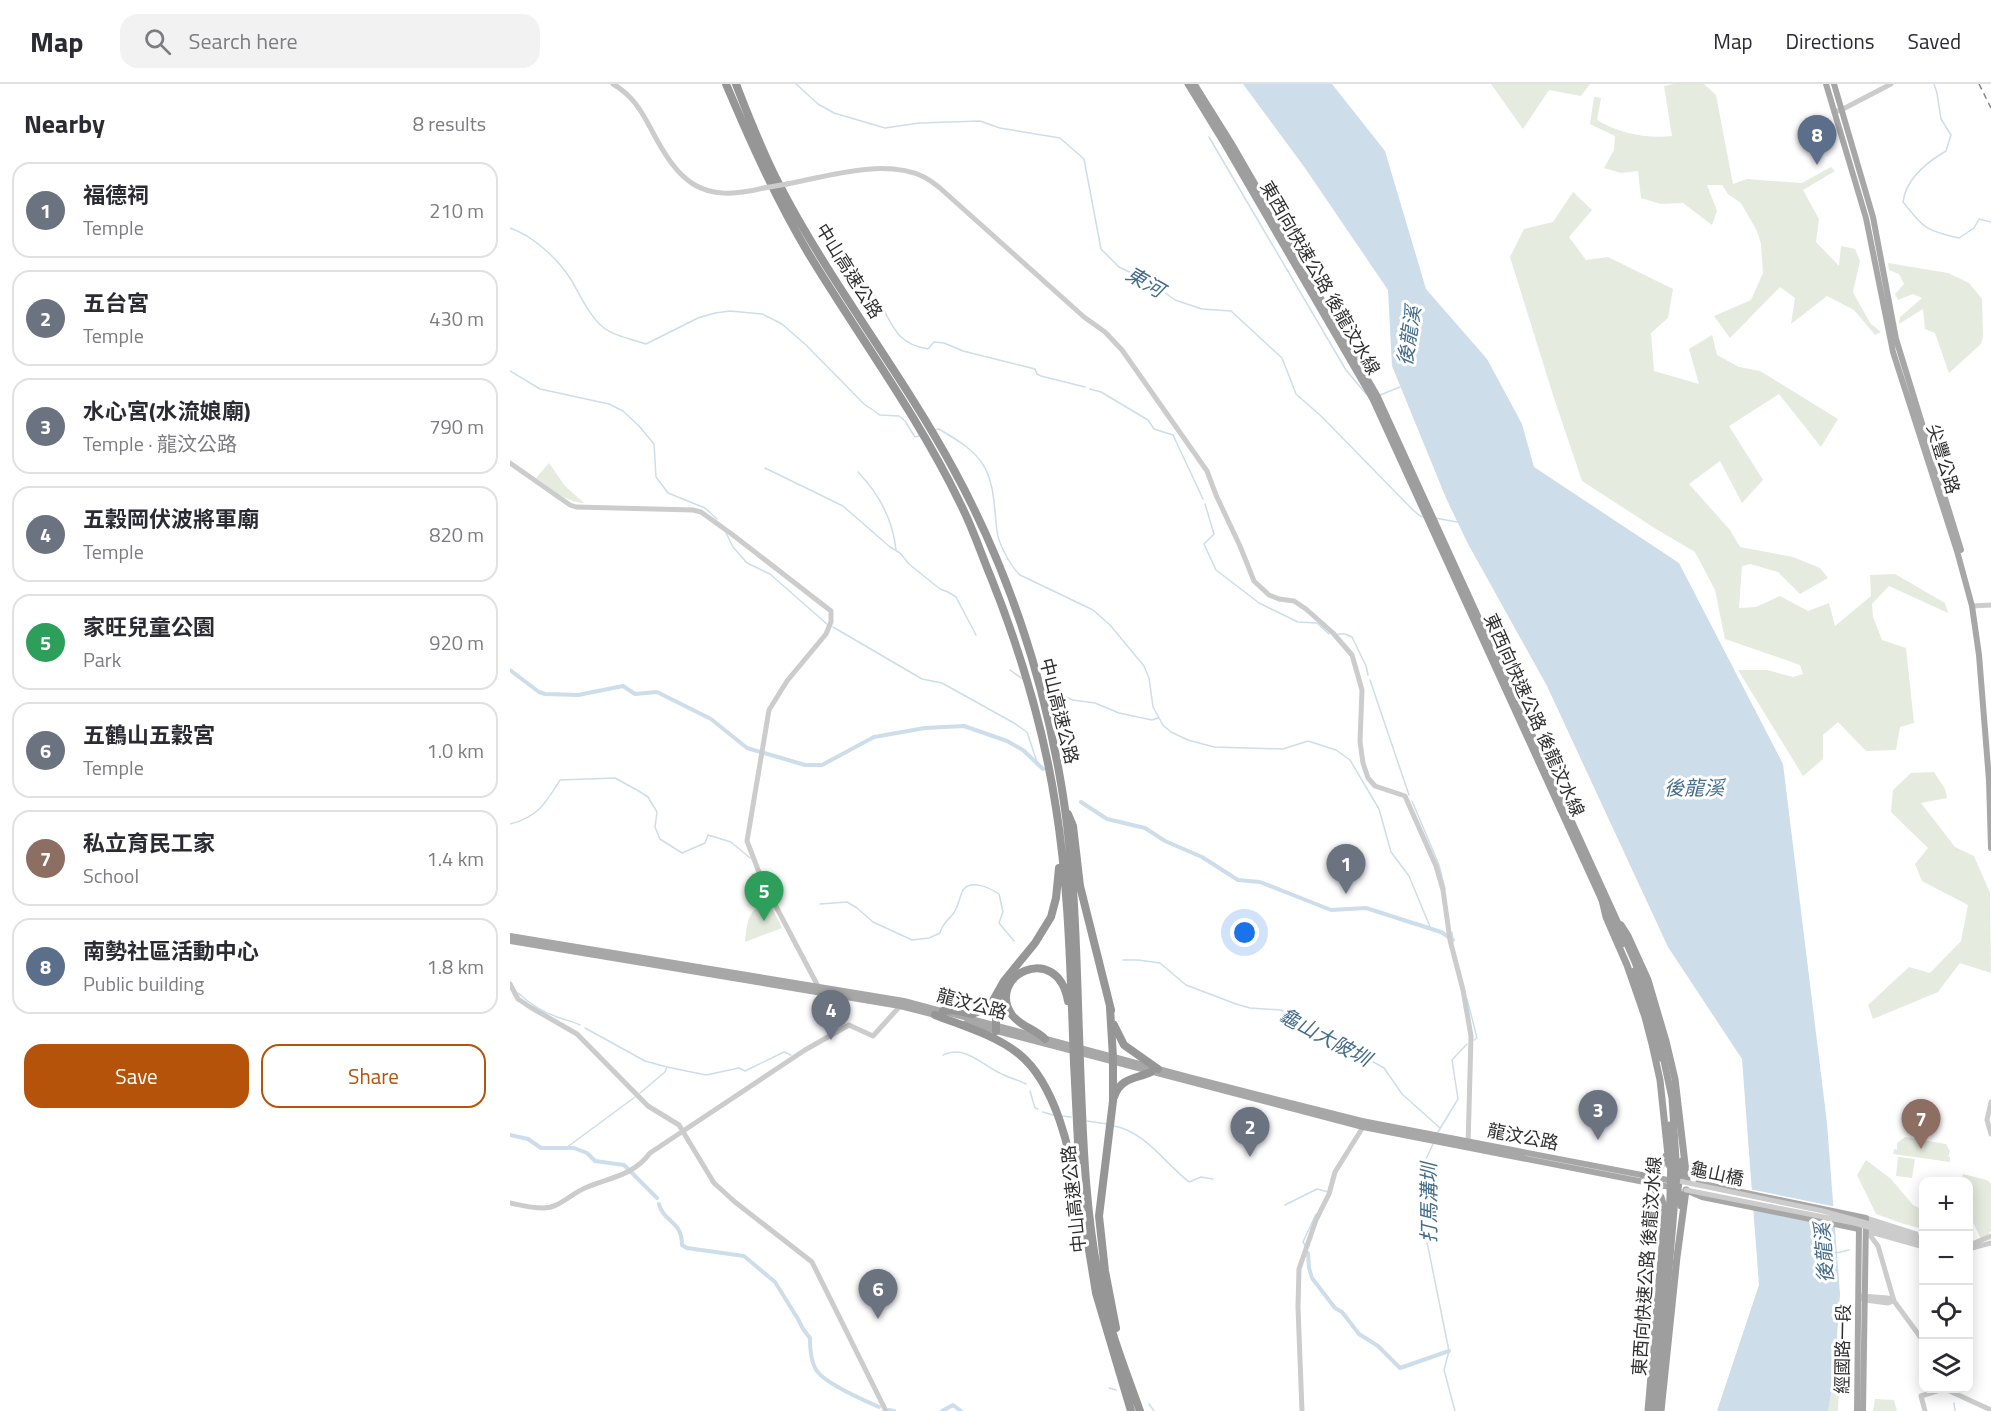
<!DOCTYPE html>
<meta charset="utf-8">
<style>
:root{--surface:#fff;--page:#f2f2f3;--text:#2b2b33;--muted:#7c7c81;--line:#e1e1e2;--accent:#b45309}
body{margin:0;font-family:"Titillium Web","Noto Sans TC",sans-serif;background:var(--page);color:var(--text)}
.controls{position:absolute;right:18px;bottom:18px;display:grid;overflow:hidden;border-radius:12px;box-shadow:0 3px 15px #0003}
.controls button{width:54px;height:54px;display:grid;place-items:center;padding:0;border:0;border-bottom:2px solid var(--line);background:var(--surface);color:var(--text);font:30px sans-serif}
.you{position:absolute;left:735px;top:849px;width:21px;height:21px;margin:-15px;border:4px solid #fff;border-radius:50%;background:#1a73e8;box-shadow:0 0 0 9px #1a73e833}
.badge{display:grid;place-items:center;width:39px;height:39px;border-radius:50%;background:var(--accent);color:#fff;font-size:20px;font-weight:700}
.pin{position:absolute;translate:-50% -50px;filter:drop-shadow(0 2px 3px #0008)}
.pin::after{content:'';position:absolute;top:32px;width:21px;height:18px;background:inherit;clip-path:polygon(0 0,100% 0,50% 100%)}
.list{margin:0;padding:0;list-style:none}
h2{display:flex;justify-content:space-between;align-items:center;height:78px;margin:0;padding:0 24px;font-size:26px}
h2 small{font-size:20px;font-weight:400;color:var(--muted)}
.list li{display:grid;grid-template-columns:39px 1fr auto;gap:18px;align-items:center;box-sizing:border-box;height:96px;margin:0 12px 12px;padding:0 12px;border:2px solid var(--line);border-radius:18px}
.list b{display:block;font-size:22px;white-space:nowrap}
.list p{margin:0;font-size:20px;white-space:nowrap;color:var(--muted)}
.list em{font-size:20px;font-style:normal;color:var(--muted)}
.actions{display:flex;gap:12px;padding:18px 24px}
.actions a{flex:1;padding:14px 0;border:2px solid var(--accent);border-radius:18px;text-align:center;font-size:21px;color:var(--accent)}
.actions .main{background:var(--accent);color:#fff}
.icon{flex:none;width:33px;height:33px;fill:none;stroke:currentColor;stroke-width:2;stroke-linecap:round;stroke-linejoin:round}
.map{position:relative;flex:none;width:1481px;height:1327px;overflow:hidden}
header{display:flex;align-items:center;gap:36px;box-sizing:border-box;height:84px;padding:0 30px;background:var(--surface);border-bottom:2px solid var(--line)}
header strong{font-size:28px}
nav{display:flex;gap:33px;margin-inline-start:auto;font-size:21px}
.search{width:420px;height:54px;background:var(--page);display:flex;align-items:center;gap:15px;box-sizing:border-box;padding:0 21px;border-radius:18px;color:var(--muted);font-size:22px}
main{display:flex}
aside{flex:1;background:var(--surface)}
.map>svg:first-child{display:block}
</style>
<header>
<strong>Map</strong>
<div class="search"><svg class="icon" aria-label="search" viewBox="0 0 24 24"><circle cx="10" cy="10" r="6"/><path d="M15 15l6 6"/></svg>Search here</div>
<nav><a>Map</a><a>Directions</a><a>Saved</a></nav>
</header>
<main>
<aside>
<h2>Nearby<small>8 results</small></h2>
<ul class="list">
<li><span class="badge" style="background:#6b7280">1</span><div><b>福德祠</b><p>Temple</p></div><em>210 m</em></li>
<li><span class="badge" style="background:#6b7280">2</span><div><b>五台宮</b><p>Temple</p></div><em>430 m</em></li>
<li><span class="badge" style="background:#6b7280">3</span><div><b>水心宮(水流娘廟)</b><p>Temple · 龍汶公路</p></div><em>790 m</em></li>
<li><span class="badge" style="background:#6b7280">4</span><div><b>五穀岡伏波將軍廟</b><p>Temple</p></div><em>820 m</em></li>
<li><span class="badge" style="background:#2e9e5b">5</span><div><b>家旺兒童公園</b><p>Park</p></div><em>920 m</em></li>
<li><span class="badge" style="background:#6b7280">6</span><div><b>五鶴山五穀宮</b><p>Temple</p></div><em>1.0 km</em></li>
<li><span class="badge" style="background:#8d6e63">7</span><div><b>私立育民工家</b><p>School</p></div><em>1.4 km</em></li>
<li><span class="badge" style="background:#5c6f8a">8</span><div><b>南勢社區活動中心</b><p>Public building</p></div><em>1.8 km</em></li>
</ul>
<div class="actions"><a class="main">Save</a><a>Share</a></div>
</aside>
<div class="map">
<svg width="1481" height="1327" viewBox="0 0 1481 1327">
<rect width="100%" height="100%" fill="#fff"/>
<path fill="#e5ebdf" d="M981 0H1080L1071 12 1039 6 1013 45Z
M1164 0H1194L1206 11 1223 100 1237 95 1292 99 1321 83 1325 87 1293 106 1309 135 1306 158 1329 182 1331 162 1345 165 1350 177 1343 208 1360 239 1371 248 1365 251 1344 226 1317 212 1281 240 1285 214 1270 203 1220 254 1204 232 1241 216 1253 189 1251 160 1247 147 1231 119 1218 110 1212 101H1197L1207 127 1202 141 1173 119 1151 120 1131 114 1128 87 1111 89 1094 84 1104 66 1105 52 1080 40 1084 13 1091 14 1087 36C1108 49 1137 55 1162 52L1154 2Z
M1063 108 1082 126 1059 153 1076 176 1098 173 1163 205 1158 234 1141 249 1144 287 1189 300 1179 265 1202 251 1207 271 1229 283 1250 287 1328 335 1311 363 1269 310 1219 342 1253 396 1232 419 1210 377 1179 400 1220 446 1230 463 1283 473 1310 484 1318 494 1290 510 1268 488 1240 480 1232 482 1229 524 1246 523 1270 512 1298 527 1319 519 1325 542 1361 512 1360 491 1385 490 1435 519 1438 529 1379 502 1362 520 1363 533 1372 556 1396 564 1404 639 1390 643 1386 666 1356 667 1328 638 1313 651V675L1293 692 1228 586H1257L1283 593 1293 590 1290 581 1215 555 1205 506 1185 468 1146 445 1072 397 1043 311 1000 173 1014 145 1043 138Z
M1378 179 1438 189 1459 199 1472 215 1473 253 1471 260 1439 289 1425 249 1415 245 1413 225 1389 240 1390 233 1412 214 1403 210 1388 216 1385 210 1394 200 1389 190 1379 186Z
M39 379 55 402 74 419C55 418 41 404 26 394Z
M1424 688 1435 705 1437 714 1411 719 1445 763 1464 772 1480 809 1481 889 1450 879 1428 908 1363 935 1358 921 1399 883 1420 889 1451 857 1458 821 1412 797 1405 780 1418 764 1381 728 1383 706 1401 689Z
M258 816 272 844 235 858C237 837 238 826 258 816Z
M1395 1053 1436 1060 1440 1067 1438 1073H1440V1078L1383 1070 1384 1065 1387 1066V1059Z
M1388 1073 1405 1075 1402 1094 1386 1092Z
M1356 1076 1381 1095 1403 1121 1413 1126V1145L1394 1140 1366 1130 1347 1091Z
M1453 1090 1477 1096 1481 1100V1147L1472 1157 1459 1130 1458 1098H1451Z
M1324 1294 1329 1299 1328 1327H1318Z
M1365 1315 1384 1316 1387 1327H1363Z"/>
<path fill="#cddde9" d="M733 0H822L875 67 916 205 977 275 1012 340 1024 383 1169 479 1273 680 1317 1039 1330 1210 1324 1294 1318 1327H1207L1249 1201 1232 975 1158 863 1037 602 957 458 936 414 882 282 878 206 795 84Z"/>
<path fill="#fff" d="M1239 1105 1327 1123 1328 1142 1240 1124Z"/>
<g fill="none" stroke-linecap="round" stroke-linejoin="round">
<path stroke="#cddde9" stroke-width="1.5" d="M286 0 308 20 324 29 375 44 409 39 470 37 490 44 550 54 574 75 591 165 609 183 640 198 665 216 692 225 721 227 772 274 786 310 811 332 903 426 910 432 914 433
M1424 0 1427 9 1431 35 1441 51 1436 67C1417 78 1396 95 1393 118 1415 145 1415 146 1449 154L1464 144 1469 135 1481 138
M699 53 836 286 856 310
M0 144C23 152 47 174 60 194 70 210 78 231 94 244 105 253 123 255 136 260L188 234 205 229 220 227 252 230 272 240 296 261 354 320 370 331 389 332 395 337 405 353 409 352
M346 186C352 195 360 204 366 213 383 238 383 259 418 265L424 258 434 259 453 267 525 285 527 290 531 292 575 303
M0 287 30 305 99 320 113 327 129 342 144 360 146 393 158 409 195 424 207 435
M580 305 591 308 638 336 644 345 663 351 693 415
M870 311 890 303
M425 346 429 345C445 355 461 363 472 379 485 398 484 425 487 447 488 459 501 483 510 491L583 526 600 541 634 582 639 594 643 623 653 641 661 648 678 656 704 663 773 665 798 657 826 666 840 676 869 725 881 768 899 792 921 845
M255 384 333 422 380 463 390 469 399 480 415 493 430 505 438 508 446 513 466 551
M348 388C369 410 383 436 386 466
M695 420 704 450 694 460 706 486 749 519 788 538 807 539 819 550
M925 434 947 438
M216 449 223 463 237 479 260 490 318 541
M323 543 412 595 432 599 504 639 517 648 528 681
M828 550H835L842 553 856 582 858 591
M500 586 514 596
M860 596 899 711
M535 605 563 616 585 619 609 629 642 636 648 634
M902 717 929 781 935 805
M0 740C28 733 36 719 50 696L105 694 127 706 138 713 147 728 145 743 150 755 172 769 195 759 198 751 221 758 240 774
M310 820 337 818 347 824 363 838 402 856 419 854 430 849C434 835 442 835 446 825 449 819 450 812 453 806 461 795 480 804 489 810L493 828 489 839 504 857
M942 848 943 858
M613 876H628L650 879 676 901 726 920 740 924 771 926 874 984 892 1010 930 1044
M8 909C19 919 33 928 47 933 55 936 62 937 70 941
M957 915 967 954 964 956
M75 944 135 977 157 983 196 991 229 984 235 987 274 968 281 971
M433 971C457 960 473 983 494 991 502 995 509 996 516 1000
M520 1007 525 1024 528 1025
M130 1009 155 988 157 983
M533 1028 543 1031
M551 1032 561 1033
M577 1037 597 1040
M604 1042C634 1047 656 1080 679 1098L691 1093 703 1095
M928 1048 948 1015 942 976 957 960
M924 1058 916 1075 915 1148 939 1267 934 1286 945 1327
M56 1064 125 1013
M775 1121 807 1105 818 1108
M795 1161 793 1158 806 1130
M1326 1169 1339 1166
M599 1304 606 1306
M1444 1319 1445 1327
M639 1320 644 1327"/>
<path stroke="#cddde9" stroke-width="4" d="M0 586 29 608 35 610 68 611 113 602 125 610 147 608 201 635 237 664 295 681H312L364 653 415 644 454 642 497 657 513 666 533 685
M571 718 597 735 635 744 655 757 692 773 728 796 750 798 821 826 856 824 931 848 943 856
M0 1051 18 1055 31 1064H64L77 1069 85 1077 114 1081 147 1114
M149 1120C153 1138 172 1136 172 1161L177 1164 234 1172 265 1198 288 1235 293 1245 300 1254C300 1263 301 1279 307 1287 315 1299 355 1317 369 1323
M798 1169 799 1184 802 1194 825 1224 832 1228 849 1250 868 1262 890 1284 939 1267
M379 1326 384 1327
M432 1327 443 1321 451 1327"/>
<path stroke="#ccc" stroke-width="5" d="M103 0C122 11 131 26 141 45 169 99 191 120 254 104
M1324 28 1331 26 1381 0
M277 100C318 92 375 74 414 93 420 96 425 100 430 104L574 233 595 248 612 266 697 387 706 411 730 462 744 497 759 511 769 515 784 517 796 525 823 549 842 571 852 606 850 658 853 679 858 694 865 702 895 712 926 782 933 806 940 856 953 906 961 952 958 1062
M0 379 60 421 66 423 183 426 191 428 223 451 321 527V538L316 550 277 597 259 626 237 757 252 796 310 906
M1462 522 1481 521
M0 900 8 915 20 923 67 950 138 1022 169 1041 204 1099 225 1118 302 1178 376 1327
M1481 1018 1477 1036 1481 1050
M0 1119C10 1121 22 1124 33 1124 49 1124 61 1110 75 1104 99 1093 122 1093 140 1069L295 966 339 941 363 952 391 921
M1356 1134 1406 1150
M1356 1146 1368 1162 1384 1217 1414 1258
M1357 1147 1414 1163
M1458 1159 1462 1160 1481 1152
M1458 1165 1481 1159
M1351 1212 1378 1214 1384 1217
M1351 1214 1355 1216 1378 1219 1384 1217
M1433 1304 1481 1326
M792 1327 788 1223 789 1185 806 1136 819 1110 825 1088 853 1043
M1415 1327 1411 1312 1433 1305"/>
<path stroke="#a7a7a7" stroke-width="6" d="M1316 0 1356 134 1383 268 1447 467 1462 522 1469 571 1479 696 1481 764
M1324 0 1363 133 1386 255 1451 466
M0 852 394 917 682 994 852 1037 1163 1097
M0 857 390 922 429 932
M456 939 853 1043 1165 1104
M1188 1099 1356 1134 1353 1327
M1180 1108 1192 1113 1349 1145
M1347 1327 1349 1141"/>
<path stroke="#9e9e9e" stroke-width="7" d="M678 0 716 62 863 315 1092 816 1096 833 1117 881 1135 933 1142 960 1150 996 1159 1081
M1111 841 1118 852 1138 896 1156 957 1165 995 1177 1097
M1133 1091C1146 1088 1152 1084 1156 1072
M1171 1122 1168 1105 1172 1077
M1138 1327 1155 1127 1151 1113 1140 1100
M1151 1327 1167 1173 1176 1106"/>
<path stroke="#969696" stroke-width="8" d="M216 0C241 59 267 117 300 172 350 254 408 332 450 419 463 444 471 470 482 496 511 569 534 645 546 724 558 799 560 875 563 951
M226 0C239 34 252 67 269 100 320 199 391 288 444 386 495 480 530 583 549 688 565 774 566 863 569 950
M558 730 563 742 570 802 601 926
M600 924 603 973V1017L589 1132 595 1187 606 1244
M433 927 443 926 462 930 475 925 481 920 494 897 525 859 541 833 546 814 549 784
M425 931C453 942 485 951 509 970 546 1000 561 1069 567 1113
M604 941 614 961 648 985
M486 947V927L490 910
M535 955C525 945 510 942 502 931 475 892 547 856 558 917
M570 978C573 1056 575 1133 592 1210 601 1250 616 1288 630 1327
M564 979 569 1079
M604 1013C610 994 625 995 641 988
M571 1106 574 1135 586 1209 621 1327"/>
<path stroke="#848484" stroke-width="1.5" stroke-dasharray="6 4.5" stroke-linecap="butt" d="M1469 0 1481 24"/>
<path stroke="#ccc" stroke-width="5" d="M254 104 277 100
M1169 1097 1313 1127 1414 1155
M1176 1106 1344 1139 1414 1159"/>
<path stroke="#9e9e9e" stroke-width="7" d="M684 0 721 59 867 312 1106 835 1125 878 1144 931 1162 1014 1167 1091 1147 1327
M1092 816 1112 860
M1124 887 1139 932 1150 974
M1141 1327C1150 1232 1164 1136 1160 1041"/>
<path stroke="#969696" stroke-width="8" d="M569 950 570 978
M563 951 564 979"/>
</g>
<g text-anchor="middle" stroke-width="6" stroke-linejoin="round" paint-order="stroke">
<g font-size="18" fill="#2f2f2f" stroke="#fff">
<text transform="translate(339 187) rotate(58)" y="6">中山高速公路</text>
<text transform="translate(810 194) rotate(60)" y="6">東西向快速公路 後龍汶水線</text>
<text transform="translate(1433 375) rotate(73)" y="6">尖豐公路</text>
<text transform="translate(549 627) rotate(76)" y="6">中山高速公路</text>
<text transform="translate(1024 631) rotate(66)" y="6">東西向快速公路 後龍汶水線</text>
<text transform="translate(462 920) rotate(15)" y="6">龍汶公路</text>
<text transform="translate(1013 1053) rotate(11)" y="6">龍汶公路</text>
<text transform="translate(1207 1090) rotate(12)" y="6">龜山橋</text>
<text transform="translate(564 1115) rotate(-96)" y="6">中山高速公路</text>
<text transform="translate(1137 1182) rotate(-86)" y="6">東西向快速公路 後龍汶水線</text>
<text transform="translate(1333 1265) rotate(-89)" y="6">經國路一段</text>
</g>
<g font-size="20" font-style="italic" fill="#456d8a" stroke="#fff">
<text transform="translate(635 198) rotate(30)" y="7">東河</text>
<text transform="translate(899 252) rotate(-81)" y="7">後龍溪</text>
<text x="1184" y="711">後龍溪</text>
<text transform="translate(815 953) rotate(28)" y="7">龜山大陂圳</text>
<text transform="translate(919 1119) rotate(-90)" y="7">打馬溝圳</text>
<text transform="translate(1314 1169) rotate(-94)" y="7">後龍溪</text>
</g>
</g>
</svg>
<div class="controls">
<button>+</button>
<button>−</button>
<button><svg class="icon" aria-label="locate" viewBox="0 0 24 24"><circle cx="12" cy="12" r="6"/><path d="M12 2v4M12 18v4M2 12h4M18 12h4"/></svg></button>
<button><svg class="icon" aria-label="layers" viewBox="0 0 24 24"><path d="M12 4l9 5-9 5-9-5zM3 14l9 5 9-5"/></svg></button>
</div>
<div class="you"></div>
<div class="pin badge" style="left:836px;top:810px;background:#6b7280">1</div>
<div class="pin badge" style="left:740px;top:1073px;background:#6b7280">2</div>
<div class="pin badge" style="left:1088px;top:1056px;background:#6b7280">3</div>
<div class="pin badge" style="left:321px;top:956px;background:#6b7280">4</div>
<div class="pin badge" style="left:254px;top:837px;background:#2e9e5b">5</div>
<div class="pin badge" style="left:368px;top:1235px;background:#6b7280">6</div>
<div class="pin badge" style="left:1411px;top:1065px;background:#8d6e63">7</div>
<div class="pin badge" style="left:1307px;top:81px;background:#5c6f8a">8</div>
</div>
</main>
